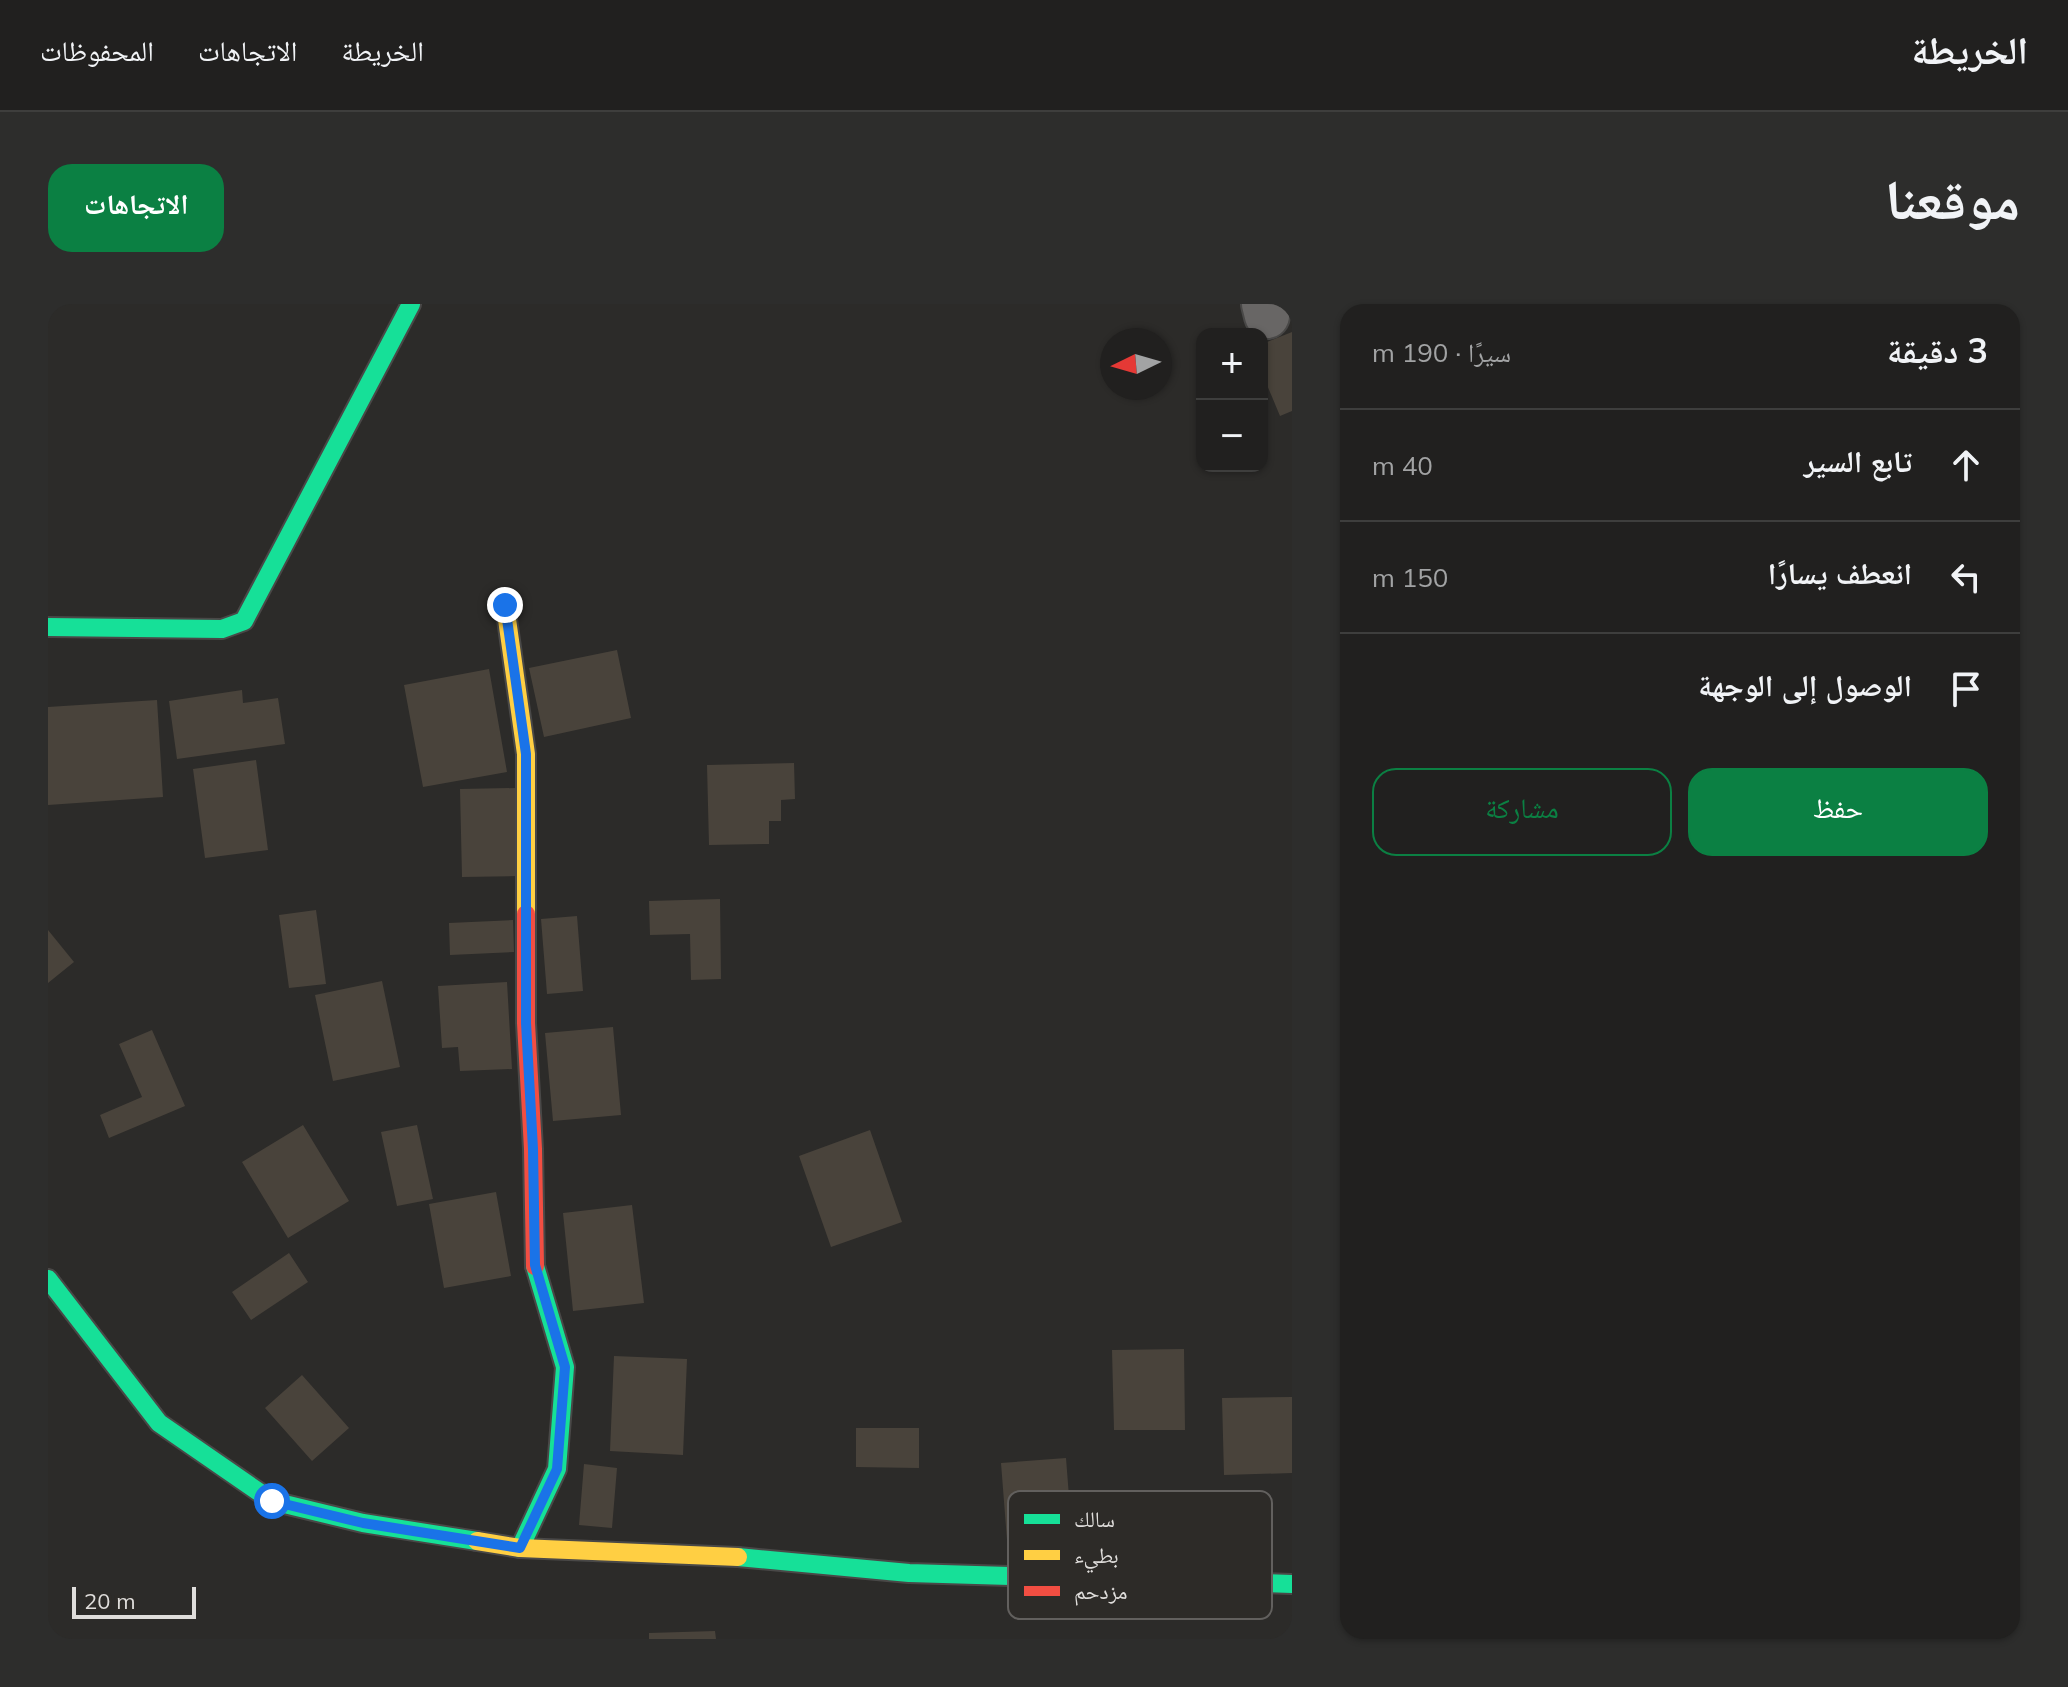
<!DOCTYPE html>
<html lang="ar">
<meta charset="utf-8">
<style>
:root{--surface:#21201f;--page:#2d2d2c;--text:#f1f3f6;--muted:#a2a3a4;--line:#3e3e3d;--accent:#0b8043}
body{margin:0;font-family:Mulish,"Noto Naskh Arabic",sans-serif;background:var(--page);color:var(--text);direction:rtl}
.controls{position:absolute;right:24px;top:24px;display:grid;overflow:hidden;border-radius:16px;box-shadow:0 2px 6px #0004}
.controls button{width:72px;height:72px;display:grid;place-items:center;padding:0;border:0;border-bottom:2px solid var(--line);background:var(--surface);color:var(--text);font:40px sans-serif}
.compass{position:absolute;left:1052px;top:24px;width:72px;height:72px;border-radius:50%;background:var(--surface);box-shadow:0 2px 6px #0004;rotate:265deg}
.scale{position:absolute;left:24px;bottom:20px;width:124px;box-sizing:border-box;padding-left:8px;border:4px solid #dfdddb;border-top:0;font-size:22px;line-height:28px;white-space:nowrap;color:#dfdddb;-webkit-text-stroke:6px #2d2b28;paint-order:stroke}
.stop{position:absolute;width:24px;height:24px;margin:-18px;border:6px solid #1a73e8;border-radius:50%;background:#fff}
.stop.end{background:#1a73e8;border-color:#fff;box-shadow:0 2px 8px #0008}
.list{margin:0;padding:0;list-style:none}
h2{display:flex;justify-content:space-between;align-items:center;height:104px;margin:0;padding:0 32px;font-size:34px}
h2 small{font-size:26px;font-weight:400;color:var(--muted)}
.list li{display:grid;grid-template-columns:52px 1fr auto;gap:24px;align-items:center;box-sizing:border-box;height:112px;padding:0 32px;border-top:2px solid var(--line)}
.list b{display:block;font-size:30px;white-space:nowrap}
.list em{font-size:26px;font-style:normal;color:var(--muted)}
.actions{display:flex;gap:16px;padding:24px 32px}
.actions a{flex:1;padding:18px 0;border:2px solid var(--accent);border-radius:24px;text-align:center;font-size:28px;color:var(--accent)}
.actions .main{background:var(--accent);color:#fff}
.icon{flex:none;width:44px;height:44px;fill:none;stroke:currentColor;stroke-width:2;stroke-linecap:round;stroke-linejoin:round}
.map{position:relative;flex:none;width:1244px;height:1335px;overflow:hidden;direction:ltr;border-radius:24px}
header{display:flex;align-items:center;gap:48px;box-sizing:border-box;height:112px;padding:0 40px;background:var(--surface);border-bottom:2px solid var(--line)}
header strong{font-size:38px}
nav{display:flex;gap:44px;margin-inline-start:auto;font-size:28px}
.intro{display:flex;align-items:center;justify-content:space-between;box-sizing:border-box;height:192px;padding:0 48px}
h1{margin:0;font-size:56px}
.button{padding:20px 36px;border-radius:24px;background:var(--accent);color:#fff;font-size:28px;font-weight:700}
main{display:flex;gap:48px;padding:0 48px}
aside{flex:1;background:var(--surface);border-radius:24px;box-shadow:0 2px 6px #0004}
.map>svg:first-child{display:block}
</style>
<header>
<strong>الخريطة</strong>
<nav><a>الخريطة</a><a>الاتجاهات</a><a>المحفوظات</a></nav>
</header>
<div class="intro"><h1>موقعنا</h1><a class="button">الاتجاهات</a></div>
<main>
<aside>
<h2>3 دقيقة<small>سيرًا · 190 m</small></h2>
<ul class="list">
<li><svg class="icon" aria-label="ahead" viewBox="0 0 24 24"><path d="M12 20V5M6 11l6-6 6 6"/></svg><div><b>تابع السير</b></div><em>40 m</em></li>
<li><svg class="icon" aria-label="left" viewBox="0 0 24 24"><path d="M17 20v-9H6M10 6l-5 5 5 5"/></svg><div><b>انعطف يسارًا</b></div><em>150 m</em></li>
<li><svg class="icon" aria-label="arrive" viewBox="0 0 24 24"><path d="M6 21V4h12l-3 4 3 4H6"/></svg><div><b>الوصول إلى الوجهة</b></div></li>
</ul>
<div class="actions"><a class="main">حفظ</a><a>مشاركة</a></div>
</aside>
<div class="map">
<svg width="1244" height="1335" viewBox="0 0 1244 1335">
<rect width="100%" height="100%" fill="#2c2b29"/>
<path fill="#49433b" d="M1244 28V107L1232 112 1214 69V40Z
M569 346 583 414 496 433 481 364Z
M441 365 459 468 375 483 356 381Z
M194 386 195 399 230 394 237 440 129 455 121 397Z
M109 396 115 493 0 501V403Z
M208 456 220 546 157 554 145 465Z
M746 459 747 495 733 496V517H721V540L661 541 659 461Z
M468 484 471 572 414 573 412 485Z
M672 595 673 675 643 676 642 630 602 631 601 597Z
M268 606 278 680 241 684 231 611Z
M529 612 535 687 499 690 493 615Z
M465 616 466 648 402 651 401 619Z
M0 626 26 658 0 679Z
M334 677 352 763 285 777 267 691Z
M459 678 464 765 412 767 410 743 394 744 390 682Z
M565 723 573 811 505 817 497 729Z
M104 726 137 802 61 834 52 811 94 793 71 740Z
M255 821 301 897 240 934 194 858Z
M369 821 385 895 349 902 333 828Z
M822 826 854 918 783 943 751 852Z
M448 888 463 972 396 984 381 900Z
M584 901 596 999 525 1007 515 909Z
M241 949 260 978 203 1016 184 988Z
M1136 1045 1137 1126H1066L1064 1046Z
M566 1052 639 1055 635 1151 562 1147Z
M254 1071 301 1124 264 1157 217 1104Z
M1244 1093V1169L1176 1171 1174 1094Z
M808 1124H871V1164L808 1163Z
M1018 1154 1024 1231 959 1236 953 1159Z
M536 1160 569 1164 564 1224 531 1221Z
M667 1327 668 1335H601V1329Z"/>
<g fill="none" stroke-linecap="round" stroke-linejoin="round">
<defs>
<path id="street" d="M1216 0 1219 12"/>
<path id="fast" d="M0 323 174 325 196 317 363 0
M0 975 111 1119 224 1197 315 1219 429 1237
M472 1244 509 1165 517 1063 487 962
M690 1253 861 1269 1244 1280"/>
<path id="slow" d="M457 301 478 450V610
M429 1237 472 1244 690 1253"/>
<path id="jam" d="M478 610V719L485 845 487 962"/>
</defs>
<use href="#street" stroke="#494847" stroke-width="48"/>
<use href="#fast" stroke="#494847" stroke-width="22"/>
<use href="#slow" stroke="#494847" stroke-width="22"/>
<use href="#jam" stroke="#494847" stroke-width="22"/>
<use href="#street" stroke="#686665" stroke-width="44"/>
<use href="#fast" stroke="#16e098" stroke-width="18"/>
<use href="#slow" stroke="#ffcf43" stroke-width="18"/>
<use href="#jam" stroke="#f24e42" stroke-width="18"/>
</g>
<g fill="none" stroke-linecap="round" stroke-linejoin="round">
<path stroke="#1a73e8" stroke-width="10" d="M224 1197 315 1219 472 1244 509 1165 517 1063 487 961 485 845 478 719V450L457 301"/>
</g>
<rect x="960" y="1187" width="264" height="128" rx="12" fill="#2d2b28" stroke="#62605e" stroke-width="2"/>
<rect x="976" y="1210" width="36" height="10" fill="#16e098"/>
<rect x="976" y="1246" width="36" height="10" fill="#ffcf43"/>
<rect x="976" y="1282" width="36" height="10" fill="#f24e42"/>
<g font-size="22" fill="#dfdddb">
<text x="1026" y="1223">سالك</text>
<text x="1026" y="1259">بطيء</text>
<text x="1026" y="1295">مزدحم</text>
</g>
</svg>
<div class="controls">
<button>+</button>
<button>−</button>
</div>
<svg class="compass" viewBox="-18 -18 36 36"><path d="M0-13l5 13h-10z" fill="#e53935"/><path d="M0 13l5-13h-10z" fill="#a2a3a4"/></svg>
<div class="scale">20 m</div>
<div class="stop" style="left:224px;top:1197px"></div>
<div class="stop end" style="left:457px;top:301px"></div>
</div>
</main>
